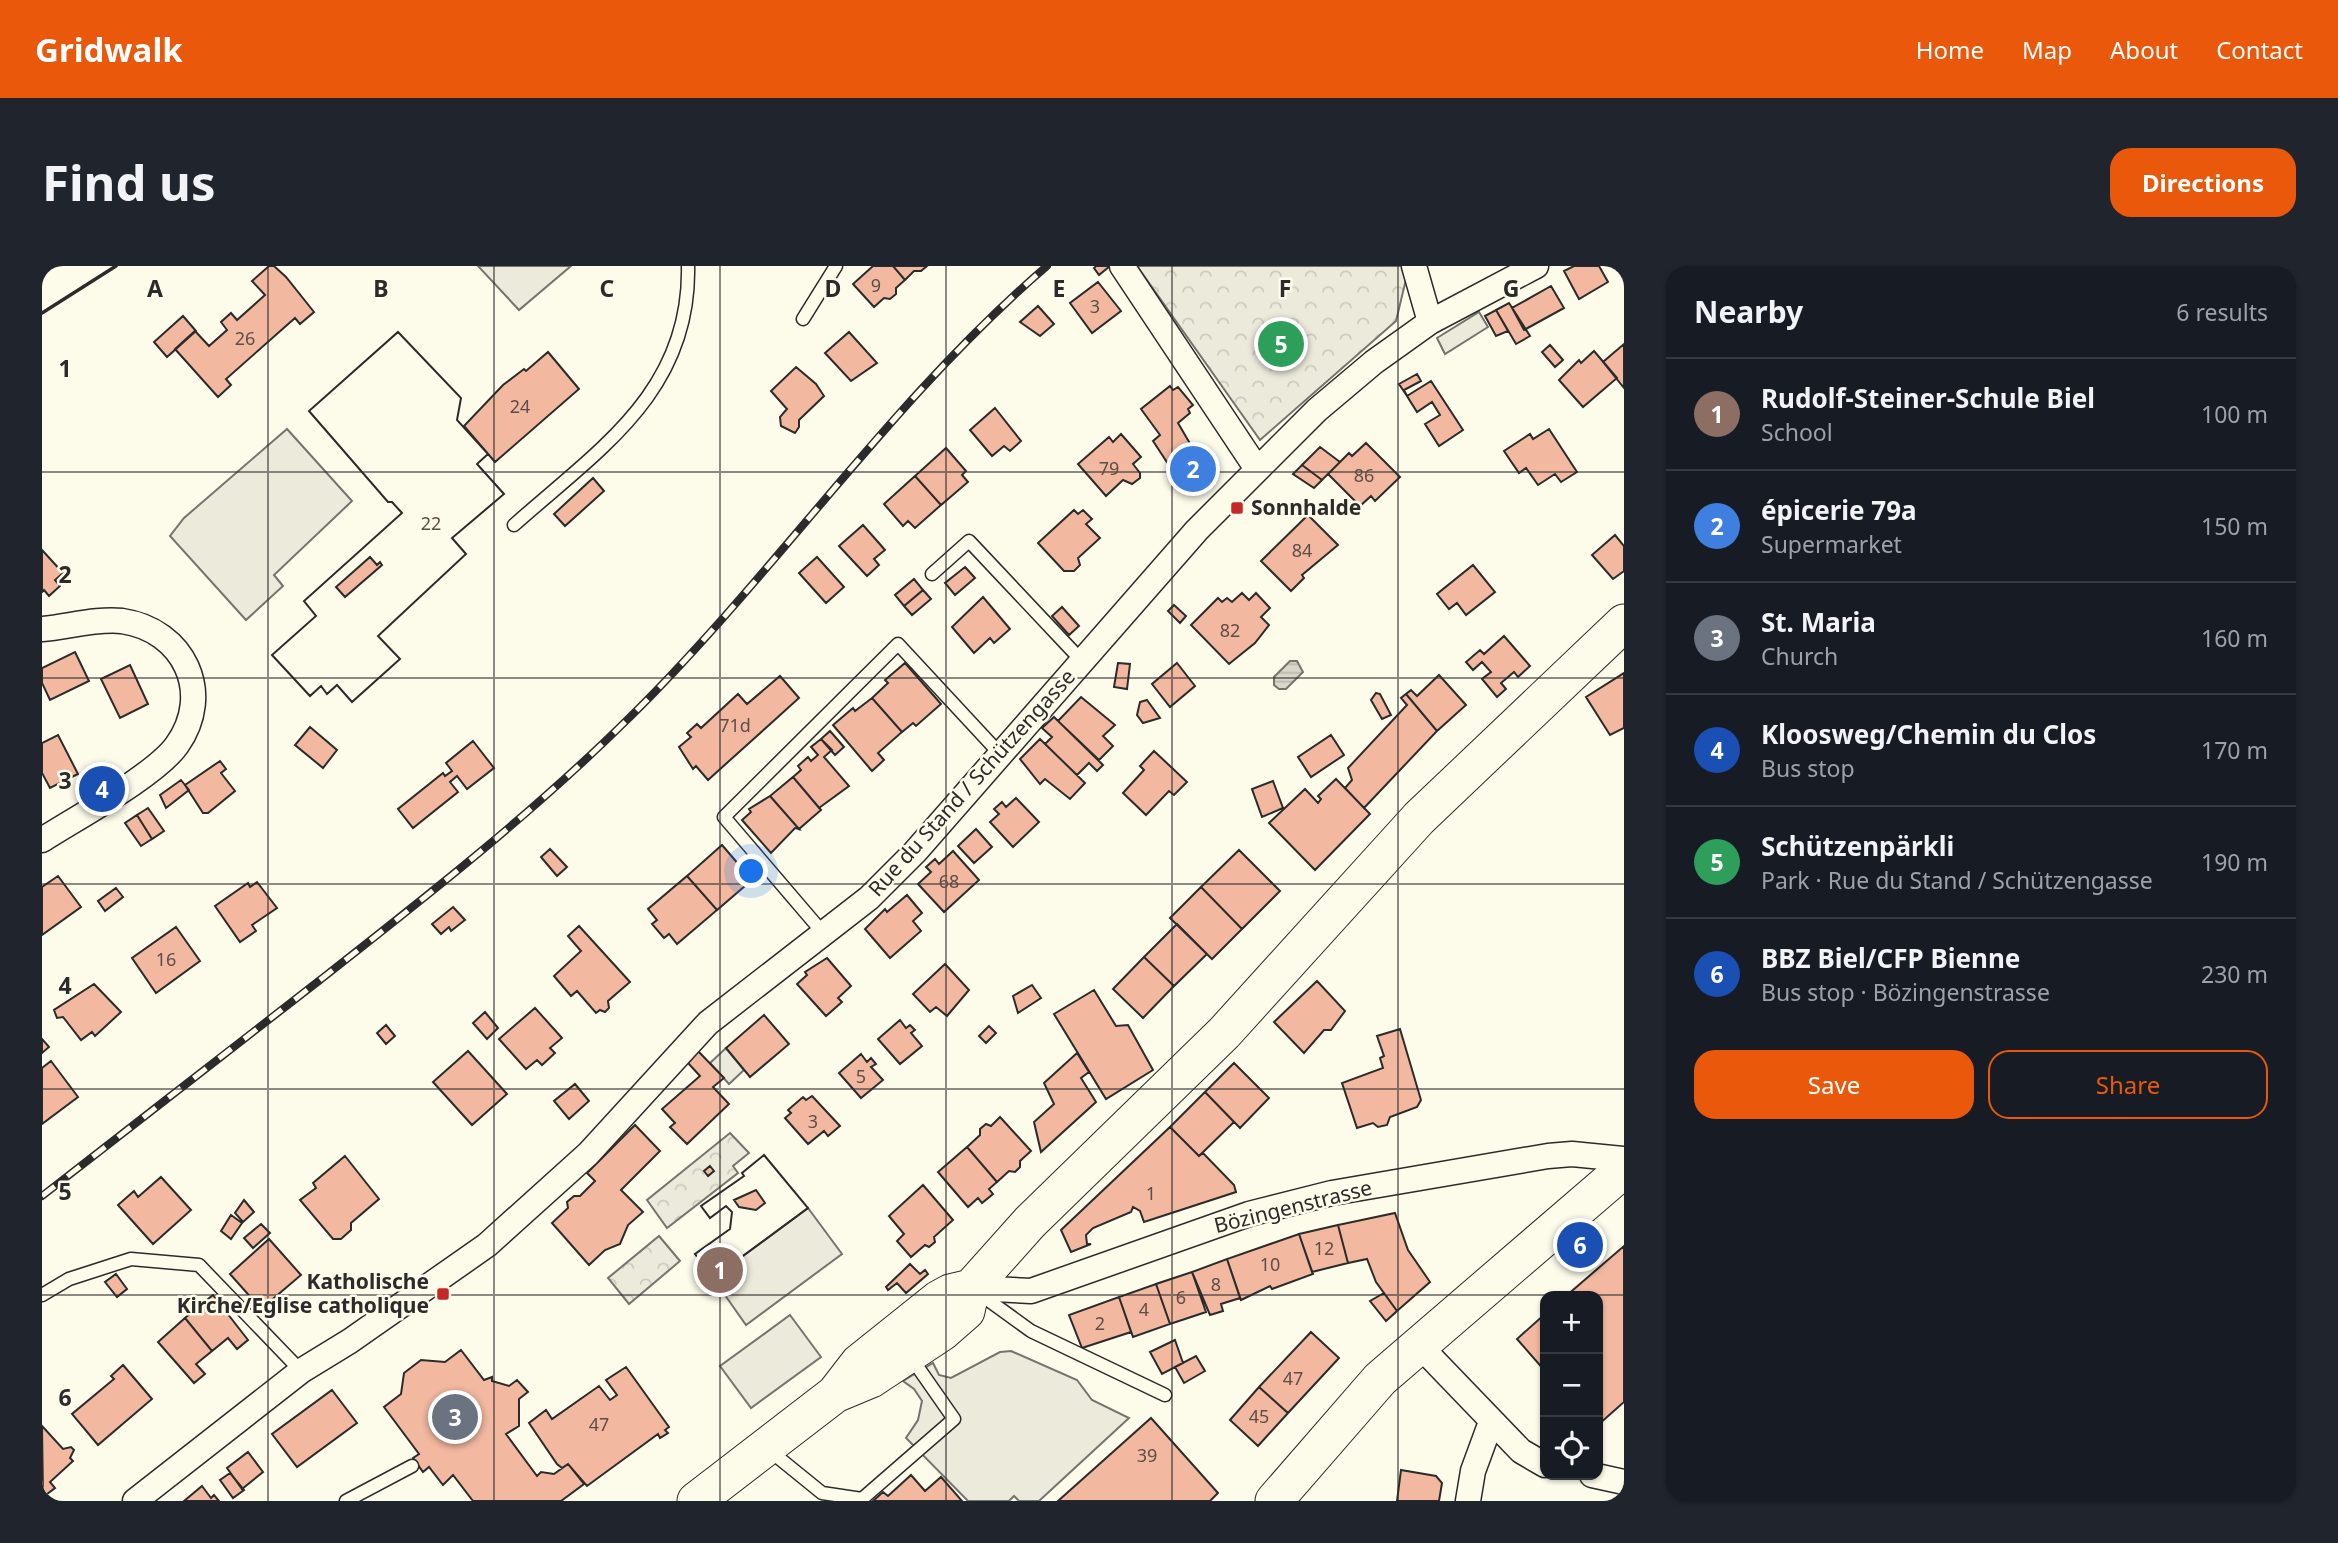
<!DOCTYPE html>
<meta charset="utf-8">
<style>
:root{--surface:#171b24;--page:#20242c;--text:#f1f3f6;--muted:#9ea1a6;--line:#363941;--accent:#ea580c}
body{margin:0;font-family:"Noto Sans",sans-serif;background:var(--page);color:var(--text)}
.controls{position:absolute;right:21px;bottom:21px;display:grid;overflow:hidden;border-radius:14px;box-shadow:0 2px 5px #0004}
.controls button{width:63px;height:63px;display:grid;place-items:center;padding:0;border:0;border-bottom:2px solid var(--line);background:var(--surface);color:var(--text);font:35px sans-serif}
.you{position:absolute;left:710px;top:606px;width:24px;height:24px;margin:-18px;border:5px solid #fff;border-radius:50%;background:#1a73e8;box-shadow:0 0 0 10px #1a73e833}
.badge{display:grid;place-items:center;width:46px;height:46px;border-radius:50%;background:var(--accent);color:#fff;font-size:23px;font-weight:700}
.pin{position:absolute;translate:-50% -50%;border:4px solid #fff;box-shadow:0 2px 7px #0006}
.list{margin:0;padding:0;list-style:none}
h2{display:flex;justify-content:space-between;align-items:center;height:91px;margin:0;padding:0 28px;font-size:30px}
h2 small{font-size:23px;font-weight:400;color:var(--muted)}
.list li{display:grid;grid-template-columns:46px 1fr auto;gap:21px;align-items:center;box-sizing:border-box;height:112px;padding:0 28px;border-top:2px solid var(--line)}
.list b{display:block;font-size:26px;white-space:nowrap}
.list p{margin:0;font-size:23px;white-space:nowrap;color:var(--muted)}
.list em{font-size:23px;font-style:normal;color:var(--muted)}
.actions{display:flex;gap:14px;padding:21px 28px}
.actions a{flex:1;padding:16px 0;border:2px solid var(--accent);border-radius:21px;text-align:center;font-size:24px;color:var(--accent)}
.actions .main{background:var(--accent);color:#fff}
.icon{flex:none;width:38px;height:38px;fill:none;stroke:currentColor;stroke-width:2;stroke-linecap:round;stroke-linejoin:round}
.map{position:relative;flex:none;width:1582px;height:1235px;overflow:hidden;border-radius:21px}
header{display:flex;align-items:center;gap:42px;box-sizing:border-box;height:98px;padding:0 35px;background:var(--accent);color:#fff}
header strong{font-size:33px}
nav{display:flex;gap:38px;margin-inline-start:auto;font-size:24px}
.intro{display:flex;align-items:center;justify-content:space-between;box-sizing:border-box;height:168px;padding:0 42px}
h1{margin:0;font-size:49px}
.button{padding:18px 32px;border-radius:21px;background:var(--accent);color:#fff;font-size:24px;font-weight:700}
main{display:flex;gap:42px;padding:0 42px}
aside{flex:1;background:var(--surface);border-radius:21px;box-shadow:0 2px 5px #0004}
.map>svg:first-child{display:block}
</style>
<header>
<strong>Gridwalk</strong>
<nav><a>Home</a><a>Map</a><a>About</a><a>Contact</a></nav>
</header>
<div class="intro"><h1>Find us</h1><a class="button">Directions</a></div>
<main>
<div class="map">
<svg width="1582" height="1235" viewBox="0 0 1582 1235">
<defs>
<pattern id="park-crowns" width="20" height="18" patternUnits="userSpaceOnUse" patternTransform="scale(1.75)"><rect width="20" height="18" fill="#ecebdb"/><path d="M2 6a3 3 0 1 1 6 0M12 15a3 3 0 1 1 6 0" fill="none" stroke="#cbcabc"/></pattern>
<pattern id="water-rules" width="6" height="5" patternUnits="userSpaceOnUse" patternTransform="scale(1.75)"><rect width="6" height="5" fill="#d8d7c9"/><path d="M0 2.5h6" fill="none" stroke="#bab9ad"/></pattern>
</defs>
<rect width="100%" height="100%" fill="#fdfbea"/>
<path fill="url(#park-crowns)" stroke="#74746e" stroke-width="2" d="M1095 0H1367V1L1354 55 1218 174Z
M688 867 707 887 691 900 696 907 625 962 605 934Z
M617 970 638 995 587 1038 566 1012Z"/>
<path fill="#ecebdb" stroke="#74746e" stroke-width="2" d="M766 942 800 988 704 1059 671 1012Z
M748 1049 779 1091 709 1142 678 1100Z"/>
<path fill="#eceadb" stroke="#74746e" stroke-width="2" d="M436 0H529L477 44Z
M1437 46 1446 61 1403 88 1395 72Z
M245 163 310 235 232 309 241 320 204 354 128 270 142 252Z
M684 782 702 804 687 818 668 797Z
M969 1085 1035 1114 1050 1134 1087 1152 997 1235H977L972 1230 967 1235H926L864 1172 876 1154 880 1135 872 1123 861 1115 891 1097 897 1109 909 1112 958 1086Z"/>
<path fill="url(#water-rules)" stroke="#74746e" stroke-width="2" d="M1248 395H1255L1261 406 1244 423H1237L1232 419V411Z"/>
<path fill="#f2b8a0" stroke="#2b2b2b" stroke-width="2" fill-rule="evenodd" d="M227 0H232L244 11 272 46 258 58 253 52 184 113 189 119 176 131 133 83 153 65 167 80 185 64 179 56 189 47 195 54 223 29 210 15Z
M831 0H851L863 14 854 22V28L848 33 842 32 832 41 811 18Z
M851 0H885L879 5H872L863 14Z
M1054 0H1068L1057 9 1052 2Z
M1532 0H1557L1566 16 1537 33 1522 5Z
M1056 16 1079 45 1050 67 1028 37Z
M1509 20 1522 42 1482 64 1470 42Z
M1467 37 1488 70 1474 78 1454 44Z
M996 40 1012 58 998 70 978 56Z
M1454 44 1466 65 1454 70 1443 50Z
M141 50 154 65 125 91 112 76Z
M356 66 419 132 415 154 446 188 435 198 462 228 410 272 424 288 336 370 358 393 310 436 295 419 285 428 279 420 268 430 230 389 274 350 262 335 360 247 350 236H346L267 145ZM328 291 335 299 338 296 340 299 303 331 294 321Z
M356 66 419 132 415 154 446 188 435 198 462 228 410 272 424 288 336 370 358 393 310 436 295 419 285 428 279 420 268 430 230 389 274 350 262 335 360 247 350 236H346L267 145Z
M807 66 835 97 809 115 783 87Z
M1582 78V122L1561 96Z
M1508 79 1521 94 1513 101 1500 86Z
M1552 85 1575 112 1541 141 1517 114 1537 94 1539 97Z
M506 86 537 123 453 196 422 160 461 119 482 103 484 105Z
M754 101 774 118 782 130 757 154V161L753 167 739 160 738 151 745 143 729 125Z
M1375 108 1379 115 1362 124 1365 130 1357 118Z
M1389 115 1421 164 1397 180 1383 158 1398 149 1390 136 1375 146 1365 130Z
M1128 120 1131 124 1136 121 1151 139 1146 143 1148 147 1136 157 1157 193 1154 204 1138 216 1111 175 1118 169 1099 143Z
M953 142 979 175 968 185 962 180 950 190 928 164Z
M1507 163 1535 206 1519 216 1513 208 1496 219 1484 202 1477 207 1462 185 1488 168 1491 173Z
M1079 168 1099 191 1091 198 1098 207V212L1090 218 1081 214 1064 230 1036 198 1067 171 1071 176Z
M1324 177 1358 211 1333 235 1329 230 1318 240 1286 208 1307 187 1310 190Z
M1278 181 1298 196 1280 214 1260 199Z
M904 182 924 205 920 209 926 216 899 239 873 210Z
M1260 199 1280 214 1272 222 1251 208Z
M873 210 899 239 873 262 866 255 861 260 842 238Z
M551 212 562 225 523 260 512 248Z
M1032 244 1036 248 1041 244 1050 253 1044 258 1058 272 1036 292 1038 299 1032 305H1022L996 277Z
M1266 249 1296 279 1260 309 1262 312 1249 325 1219 295Z
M821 259 843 284 832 293 837 299 825 310 797 280Z
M1573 269 1582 280V305L1571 313 1550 289Z
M0 284 21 307 13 314 18 320 7 330 2 324 0 326Z
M775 291 802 321 784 337 757 307Z
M1431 299 1453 326 1424 349 1415 337 1407 343 1395 328Z
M923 301 933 312 913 329 903 317Z
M872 313 881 324 862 340 853 329Z
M881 324 889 333 870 349 862 340Z
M1200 327 1207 334 1214 327 1228 342 1219 351 1227 359 1213 377 1187 398 1149 359 1176 332 1180 336 1185 332 1190 336Z
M941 331 968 363 952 377 948 372 932 387 910 361Z
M1132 339 1144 350 1138 357 1126 345Z
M1020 341 1037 360 1027 369 1010 350Z
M1462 370 1488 400 1476 411 1472 406 1459 417 1464 423 1455 431 1440 413 1449 406 1440 396 1431 404 1424 396 1438 384 1442 388Z
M33 386 47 415 8 434 0 417V402Z
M863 397 899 438 874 460 871 457 860 466 830 432 846 417 843 414Z
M1076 397 1088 398 1085 423 1072 421Z
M1135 397 1153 420 1128 441 1110 418Z
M88 399 106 438 78 452 59 413Z
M1582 407V462L1568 469 1544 431Z
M1397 409 1424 439 1395 465 1364 428 1369 424 1375 430Z
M738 410 757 432 666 514 654 500 651 503 637 481 649 471 645 467 655 458 659 462 696 428 705 438Z
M1334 427 1338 428 1349 449 1340 453 1329 434Z
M1364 428 1395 465 1322 542 1303 522 1310 514 1306 502 1365 439 1359 432Z
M1039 431 1073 459 1061 470 1071 480 1057 494 1016 455Z
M830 432 860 466 836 487 842 494 830 505 791 459 811 442 813 445Z
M1105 434 1118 452 1101 457 1095 449 1098 436Z
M1012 451 1061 499 1055 505 1047 497 1035 509 1003 478 1010 471 1000 462Z
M268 461 295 484 281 502 253 479Z
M788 465 802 481 793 489 779 473Z
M16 469 36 508 8 522 0 507V477Z
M1289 469 1302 489 1269 511 1256 491Z
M779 473 790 484 782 491 807 520 777 542 751 511 759 504 756 500 766 491 769 495 776 489 769 481Z
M998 473 1043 517 1028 533 1003 513 998 518 978 493Z
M431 475 452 502 425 523 415 510 408 516 416 526 371 562 356 543 401 507 403 510 410 505 404 497Z
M1112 485 1145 516 1132 529 1127 525 1104 549 1081 527 1102 504 1098 500Z
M178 495 184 503 179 507 193 525 166 547H161L143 519Z
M751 511 779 544 757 563 728 530Z
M1294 513 1328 548 1273 604 1227 557 1263 523 1276 537 1279 533 1276 530Z
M139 514 147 524 124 542 118 529Z
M1231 515 1241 542 1220 551 1210 523Z
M728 530 757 563 753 562 729 587 700 554 709 546 707 543Z
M974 532 997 556 971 581 948 556 957 548 952 543 960 536 964 541Z
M106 542 122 565 110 573 95 549Z
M95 549 110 573 99 580 83 557Z
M934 563 950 581 932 597 916 580Z
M680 579 710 614 675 644 645 610Z
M508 583 525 601 515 610 499 591Z
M1197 584 1238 625 1200 663 1159 621Z
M911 585 937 614 902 646 876 618 889 606 884 601 893 593 897 598Z
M16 610 39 641 0 669V621Z
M645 610 675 644 635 678 627 668 622 672 610 658 615 654 606 643Z
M215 616 235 642 210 659 214 665 198 676 173 640 206 617 208 621Z
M1159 621 1200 663 1170 693 1128 652Z
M74 622 81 631 63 645 56 635Z
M865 629 880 647 871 655 879 665 848 692 823 663 843 643 845 646Z
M411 641 423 654 409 665 407 661 399 668 390 658Z
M1135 658 1165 688 1132 720 1102 691Z
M537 660 588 716 566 735 567 742 563 746 558 744 554 747 535 725 529 730 512 710 539 685 526 670Z
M134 661 158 695 114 727 90 692Z
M1102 691 1132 720 1101 752 1071 723Z
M785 692 809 720 796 732 800 736 784 750 755 718 765 709 763 706Z
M903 698 927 724 905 750 894 741 888 746 871 728Z
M1275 715 1303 745 1289 764H1282L1262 787 1232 756Z
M52 718 79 746 53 770 50 766 39 774 21 751 15 752 12 744Z
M990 719 999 732 976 747 971 730Z
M1052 724 1074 760 1086 759 1111 804 1064 833 1012 748Z
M493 742 520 772 508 782 513 787 500 799 495 794 484 803 457 773Z
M443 746 456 762 445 773 431 757Z
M722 749 747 778 708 811 684 782Z
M858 754 864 762 868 759 873 764 869 767 880 780 858 798 836 773Z
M344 759 353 770 344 778 335 767Z
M947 760 954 767 944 777 937 770Z
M1358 763 1379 834 1375 841 1348 851 1345 859 1336 861 1331 857 1315 862 1300 817 1341 802 1338 792 1342 790 1335 770Z
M0 773 7 781 0 787Z
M426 785 465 828 430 859 391 816Z
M656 785 682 812 671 821 687 838 645 878 628 861 633 857 620 843 658 810 646 797Z
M1035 787 1047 806 1039 812 1054 836 999 886 992 856 1012 838 1002 817Z
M819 788 825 796 829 792 834 798 829 801 841 814 819 832 797 807Z
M9 795 36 831 0 858V802Z
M1192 797 1227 832 1198 862 1163 826Z
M533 818 547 835 527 853 512 835Z
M1163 826 1192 856 1157 890 1128 861Z
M770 830 798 860 786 870 782 865 766 878 743 852 749 847 746 844 761 831 764 834Z
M958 851 989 885 978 895V901L973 906 967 905 955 916 925 881 938 869V863L944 858 949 860Z
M593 859 618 885 579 924 601 946 586 959 578 978 563 984 547 999 510 957 526 942 525 936 532 930H538L553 915 545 907Z
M1128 861 1157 890 1161 887 1192 919 1194 926 1102 956 1098 945 1091 941 1089 946 1051 962 1044 969 1045 978H1049L1029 986 1019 964Z
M925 881 955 916 947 923 951 928 940 937 936 932 926 941 896 906Z
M722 889 766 942 671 1012 653 988 688 963 690 946 684 940 668 952 659 940 702 910 700 907ZM714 924 723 937 714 944 697 941 692 934Z
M722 889 766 942 671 1012 653 988 688 963 690 946 684 940 668 952 659 940 702 910 700 907Z
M303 890 337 933 309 957V964L299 973H291L258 934 274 922 271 917Z
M668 900 672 905 666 910 662 905Z
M119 911 149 944 111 978 76 939 92 925 96 931Z
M881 919 911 954 892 971 893 976 887 981 883 979 869 991 855 975 862 968 847 950Z
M202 934 212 946 201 956 193 947Z
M1353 947 1366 984 1388 1016 1355 1045 1334 1016 1325 993 1306 997 1296 959Z
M189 949 200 957 189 973 179 965Z
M219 958 228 967 211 982 202 972Z
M1296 959 1306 997 1270 1006 1257 968Z
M1257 968 1271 1008 1230 1023 1228 1020 1199 1034 1185 993Z
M227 973 259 1009 219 1043 188 1008Z
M1582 980V1136L1556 1159V1030H1524Z
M1185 993 1198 1032 1179 1038 1181 1045 1168 1049 1150 1006Z
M868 998 878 1008 883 1004 886 1008 864 1027 855 1017 846 1024 844 1021Z
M1150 1006 1164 1046 1128 1058 1114 1018Z
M74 1008 85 1023 75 1031 63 1016Z
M1114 1018 1128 1058 1091 1071 1077 1031Z
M1342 1027 1355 1045 1344 1055 1328 1035Z
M171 1029 206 1074 195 1083 186 1072 170 1085 143 1052Z
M1077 1031 1089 1066 1040 1082 1027 1049Z
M1503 1048V1105L1475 1073Z
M143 1052 170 1085 154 1098 163 1108 152 1117 116 1076Z
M1269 1066 1297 1092 1246 1147 1217 1121Z
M1133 1074 1141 1097 1120 1108 1108 1086Z
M419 1084 442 1114 450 1111V1115L467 1120 475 1114 486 1126 477 1133V1160L464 1168 495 1210 499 1206 512 1208 526 1198 542 1218 519 1235H431L411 1209 401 1219 387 1201 381 1206 371 1192 377 1188 342 1141 359 1128 362 1107 379 1094 403 1096Z
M1154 1090 1163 1105 1142 1117 1133 1101Z
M81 1099 110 1133 56 1179 30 1148 72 1113 69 1110Z
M584 1101 627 1161 623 1164 626 1167 618 1172 616 1168 545 1220 526 1198 520 1202 515 1198 487 1157 504 1144 510 1153 557 1120 568 1134 575 1129 564 1114Z
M1217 1121 1246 1147 1216 1180 1188 1154Z
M290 1124 315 1157 255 1201 230 1168Z
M1109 1152 1176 1227 1168 1235H1016Z
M0 1160 21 1183 29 1181 32 1184 28 1192 31 1195 8 1216 13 1222 1 1231Z
M206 1186 221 1206 200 1223 185 1202Z
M1359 1204 1394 1210 1400 1217 1397 1235H1355Z
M188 1207 202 1224 191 1232 178 1214Z
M869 1209 883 1225 899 1211 920 1235H831L841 1226 846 1230Z
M160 1220 169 1232 172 1229 177 1235H142Z"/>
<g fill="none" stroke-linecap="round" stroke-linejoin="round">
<defs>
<path id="lane" d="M761 53 794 0
M472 259C556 184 649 126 646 0
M890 308 927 275 1040 395
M782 668 682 551 856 378 959 489
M935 1026 989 1065 1123 1129
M0 1029 27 1013 89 993 157 999 259 1105
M727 1184 780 1227 820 1233 912 1153 868 1090
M304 1235 370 1200"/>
<path id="street" d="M1080 0 1215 203
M1372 0 1388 56
M0 363C25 361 55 352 80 355 142 364 172 427 135 479 114 509 34 552 0 574
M929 1022 989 1025 1207 948 1290 927 1506 890 1530 888 1582 893
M1377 1079 1479 1185 1503 1199
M1550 1209 1582 1216
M93 1235 259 1105 308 1075 445 979 546 888 666 757 827 632 873 586 1155 264 1275 144 1332 96 1388 56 1494 0
M1426 1235 1431 1205 1449 1156"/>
<path id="primary" d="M793 1128 829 1113 900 1066 924 1045 929 1022 988 956 1182 767 1377 552 1582 357
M654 1235 793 1128 817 1097 897 1033 908 1027 929 1022
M1232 1235 1338 1113 1582 903"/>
</defs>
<use href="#lane" stroke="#2b2b2b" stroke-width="15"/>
<use href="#street" stroke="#2b2b2b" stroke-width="27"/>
<use href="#primary" stroke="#2b2b2b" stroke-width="39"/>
<use href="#lane" stroke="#fdfbea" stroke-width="12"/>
<use href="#street" stroke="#fdfbea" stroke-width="24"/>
<use href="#primary" stroke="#fdfbea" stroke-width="37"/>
<defs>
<path id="rail" d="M0 930C93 858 185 786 278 714 385 630 491 547 588 451 734 307 849 134 1005 0"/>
</defs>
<use href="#rail" stroke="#2b2b2b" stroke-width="8"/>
<use href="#rail" stroke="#fdfbea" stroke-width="5" stroke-dasharray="16" stroke-linecap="butt"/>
<path stroke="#2b2b2b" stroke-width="3.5" d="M0 47 74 0"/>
</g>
<path fill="none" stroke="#2b2b2b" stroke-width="2" stroke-opacity="0.55" d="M226 0V1235M452 0V1235M678 0V1235M904 0V1235M1130 0V1235M1356 0V1235M0 206H1582M0 412H1582M0 618H1582M0 823H1582M0 1029H1582"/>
<g fill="#c62828" stroke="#fdfbea" stroke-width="2.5">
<rect x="1188" y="235" width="14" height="14" rx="3.5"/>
<rect x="394" y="1021" width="14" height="14" rx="3.5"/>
</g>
<g text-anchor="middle" stroke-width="5" stroke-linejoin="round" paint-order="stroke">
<g font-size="18" fill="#5d4e48">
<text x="834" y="26">9</text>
<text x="1053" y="47">3</text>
<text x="203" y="79">26</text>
<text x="478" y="147">24</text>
<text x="1067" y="209">79</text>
<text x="1322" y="216">86</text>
<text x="389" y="264">22</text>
<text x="1260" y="291">84</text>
<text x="1188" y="371">82</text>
<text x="693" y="466">71d</text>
<text x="907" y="622">68</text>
<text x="124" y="700">16</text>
<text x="819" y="817">5</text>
<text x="771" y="862">3</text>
<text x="1109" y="934">1</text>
<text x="1282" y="989">12</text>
<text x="1228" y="1005">10</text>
<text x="1174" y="1025">8</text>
<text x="1139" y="1038">6</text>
<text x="1102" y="1050">4</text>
<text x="1058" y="1064">2</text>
<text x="1251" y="1119">47</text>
<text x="1217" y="1157">45</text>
<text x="557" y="1165">47</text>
<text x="1105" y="1196">39</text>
</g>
<g font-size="21" font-weight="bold" fill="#2b2b2b" stroke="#fdfbea" text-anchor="start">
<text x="1209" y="249">Sonnhalde</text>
<text x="387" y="1023" text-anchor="end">Katholische<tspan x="387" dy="24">Kirche/Eglise catholique</tspan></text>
</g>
<g font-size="21" fill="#2b2b2b" stroke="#fdfbea">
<text transform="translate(930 517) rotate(-48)" y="7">Rue du Stand / Schützengasse</text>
<text transform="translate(1251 941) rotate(-14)" y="7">Bözingenstrasse</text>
</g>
</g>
<g font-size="23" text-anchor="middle" font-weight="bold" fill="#2b2b2b" stroke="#fdfbea" stroke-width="5" stroke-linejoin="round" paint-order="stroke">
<text x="113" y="31">A</text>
<text x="339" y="31">B</text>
<text x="565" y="31">C</text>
<text x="791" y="31">D</text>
<text x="1017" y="31">E</text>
<text x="1243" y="31">F</text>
<text x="1469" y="31">G</text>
<text x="23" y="111">1</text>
<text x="23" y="317">2</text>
<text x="23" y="523">3</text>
<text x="23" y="728">4</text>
<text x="23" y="934">5</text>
<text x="23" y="1140">6</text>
</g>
</svg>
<div class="controls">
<button>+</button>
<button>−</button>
<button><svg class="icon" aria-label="locate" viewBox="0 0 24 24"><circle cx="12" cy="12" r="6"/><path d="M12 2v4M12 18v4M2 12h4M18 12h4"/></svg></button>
</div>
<div class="you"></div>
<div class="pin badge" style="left:678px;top:1004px;background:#8d6e63">1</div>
<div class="pin badge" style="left:1151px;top:203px;background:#3f7fe0">2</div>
<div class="pin badge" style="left:413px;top:1151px;background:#6b7280">3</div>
<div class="pin badge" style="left:60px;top:523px;background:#1a4fb4">4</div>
<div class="pin badge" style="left:1239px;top:78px;background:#2e9e5b">5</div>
<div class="pin badge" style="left:1538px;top:979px;background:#1a4fb4">6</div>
</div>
<aside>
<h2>Nearby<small>6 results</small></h2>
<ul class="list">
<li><span class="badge" style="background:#8d6e63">1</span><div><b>Rudolf-Steiner-Schule Biel</b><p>School</p></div><em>100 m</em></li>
<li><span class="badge" style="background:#3f7fe0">2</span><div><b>épicerie 79a</b><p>Supermarket</p></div><em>150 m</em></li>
<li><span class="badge" style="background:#6b7280">3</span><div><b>St. Maria</b><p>Church</p></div><em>160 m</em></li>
<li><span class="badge" style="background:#1a4fb4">4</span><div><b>Kloosweg/Chemin du Clos</b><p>Bus stop</p></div><em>170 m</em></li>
<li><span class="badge" style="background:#2e9e5b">5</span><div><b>Schützenpärkli</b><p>Park · Rue du Stand / Schützengasse</p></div><em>190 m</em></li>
<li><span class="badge" style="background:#1a4fb4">6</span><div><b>BBZ Biel/CFP Bienne</b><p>Bus stop · Bözingenstrasse</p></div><em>230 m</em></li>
</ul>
<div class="actions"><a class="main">Save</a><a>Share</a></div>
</aside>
</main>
